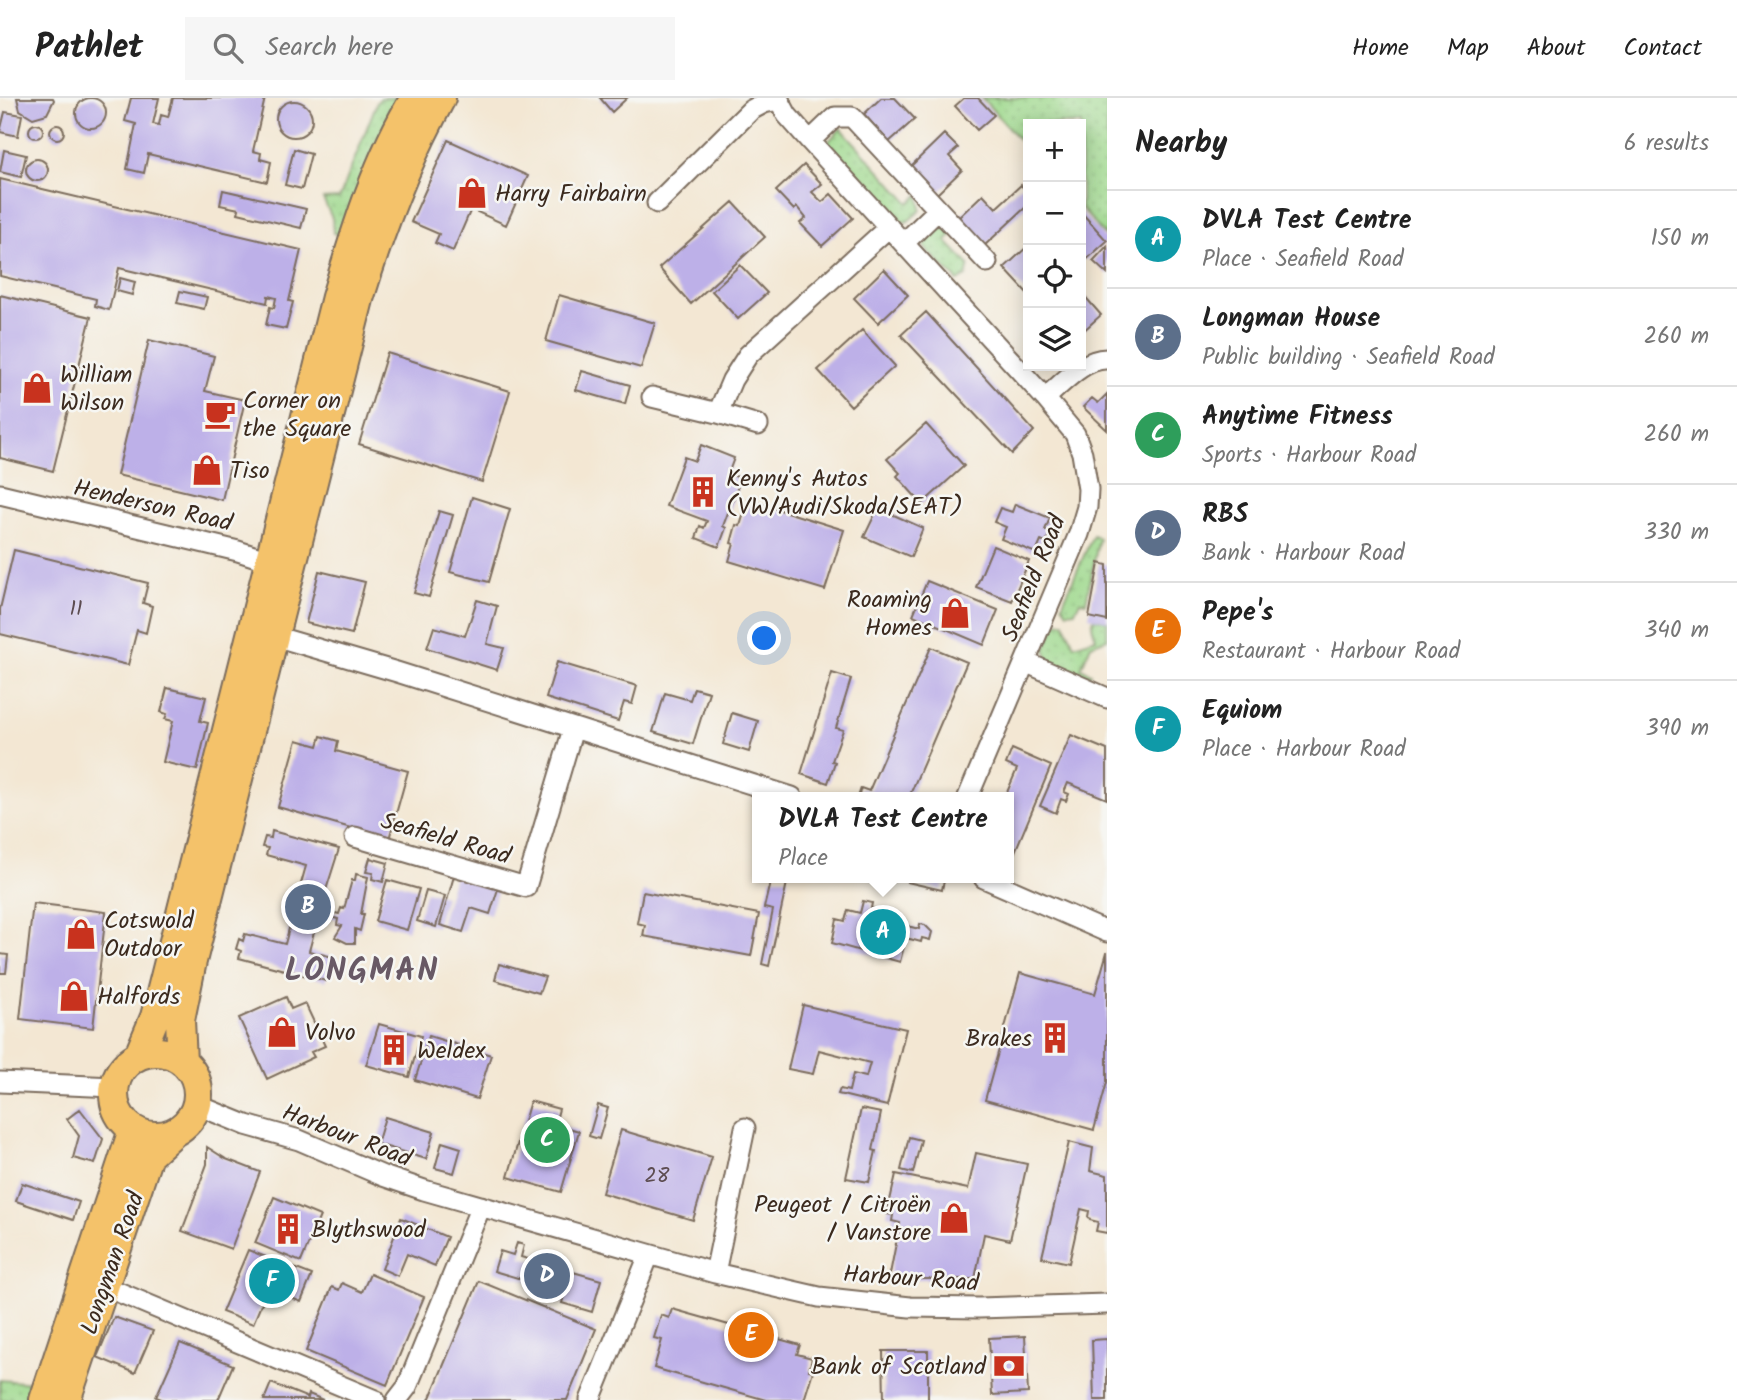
<!DOCTYPE html>
<meta charset="utf-8">
<style>
:root{--surface:#fff;--page:#f6f6f6;--text:#222;--muted:#767676;--line:#e0e0e0;--accent:#1a73e8}
body{margin:0;font-family:Kalam,sans-serif;background:var(--page);color:var(--text)}
.controls{position:absolute;right:21px;top:21px;display:grid;overflow:hidden;border-radius:0px;box-shadow:0 4px 18px #0003}
.controls button{width:63px;height:63px;display:grid;place-items:center;padding:0;border:0;border-bottom:2px solid var(--line);background:var(--surface);color:var(--text);font:35px sans-serif}
.you{position:absolute;left:765px;top:541px;width:24px;height:24px;margin:-18px;border:5px solid #fff;border-radius:50%;background:#1a73e8;box-shadow:0 0 0 10px #1a73e833}
.badge{display:grid;place-items:center;width:46px;height:46px;border-radius:50%;background:var(--accent);color:#fff;font-size:23px;font-weight:700}
.pin{position:absolute;translate:-50% -50%;border:4px solid #fff;box-shadow:0 2px 7px #0006}
.popup{position:absolute;left:752px;top:694px;width:262px;height:91px;box-sizing:border-box;display:grid;place-content:center;border-radius:0px;background:var(--surface);filter:drop-shadow(0 2px 5px #0005);font-size:23px;white-space:nowrap;color:var(--muted)}
.popup b{font-size:26px;color:var(--text)}
.popup::after{content:'';position:absolute;left:50%;top:100%;margin-left:-14px;border:14px solid transparent;border-top-color:var(--surface)}
.list{margin:0;padding:0;list-style:none}
h2{display:flex;justify-content:space-between;align-items:center;height:91px;margin:0;padding:0 28px;font-size:30px}
h2 small{font-size:23px;font-weight:400;color:var(--muted)}
.list li{display:grid;grid-template-columns:46px 1fr auto;gap:21px;align-items:center;box-sizing:border-box;height:98px;padding:0 28px;border-top:2px solid var(--line)}
.list b{display:block;font-size:26px;white-space:nowrap}
.list p{margin:0;font-size:23px;white-space:nowrap;color:var(--muted)}
.list em{font-size:23px;font-style:normal;color:var(--muted)}
.icon{flex:none;width:38px;height:38px;fill:none;stroke:currentColor;stroke-width:2;stroke-linecap:round;stroke-linejoin:round}
.map{position:relative;flex:none;width:1107px;height:1302px;overflow:hidden}
header{display:flex;align-items:center;gap:42px;box-sizing:border-box;height:98px;padding:0 35px;background:var(--surface);border-bottom:2px solid var(--line)}
header strong{font-size:33px}
nav{display:flex;gap:38px;margin-inline-start:auto;font-size:24px}
.search{width:490px;height:63px;background:var(--page);display:flex;align-items:center;gap:18px;box-sizing:border-box;padding:0 24px;border-radius:0px;color:var(--muted);font-size:26px}
main{display:flex}
aside{flex:1;background:var(--surface)}
.map>svg:first-child{display:block}
</style>
<header>
<strong>Pathlet</strong>
<div class="search"><svg class="icon" aria-label="search" viewBox="0 0 24 24"><circle cx="10" cy="10" r="6"/><path d="M15 15l6 6"/></svg>Search here</div>
<nav><a>Home</a><a>Map</a><a>About</a><a>Contact</a></nav>
</header>
<main>
<div class="map">
<svg width="1107" height="1302" viewBox="0 0 1107 1302">
<defs>
<pattern id="grass-dots" width="8" height="8" patternUnits="userSpaceOnUse" patternTransform="scale(1.75)"><rect width="8" height="8" fill="#9dd88b"/><path d="M2 2h.1M6 6h.1" fill="none" stroke="#88ba78" stroke-width="1.8" stroke-linecap="round"/></pattern>
</defs>
<rect width="100%" height="100%" fill="#f6f6f2"/>
<filter id="ink" filterUnits="userSpaceOnUse"><feTurbulence type="fractalNoise" baseFrequency=".0143" numOctaves="2"/><feDisplacementMap in="SourceGraphic" scale="14" xChannelSelector="R" yChannelSelector="G"/><feConvolveMatrix kernelMatrix="1 2 1 2 8 2 1 2 1" color-interpolation-filters="sRGB"/></filter>
<filter id="wash" filterUnits="userSpaceOnUse"><feTurbulence type="fractalNoise" baseFrequency=".00686" numOctaves="4" result="noise"/><feDisplacementMap in="SourceGraphic" scale="28" xChannelSelector="R" yChannelSelector="G"/><feGaussianBlur stdDeviation="1.57" result="paint"/><feColorMatrix in="noise" values="0 0 0 0 0 0 0 0 0 0 0 0 0 0 0 0 0 1.4 0 .05"/><feComposite in="paint" operator="in"/></filter>
<g filter="url(#wash)">
<rect width="100%" height="100%" fill="#f3e7d3"/>
<path fill="url(#grass-dots)" stroke="#6c8154" stroke-width="2" d="M381 0H401L341 138 333 135 332 120 323 101 339 100 341 96 377 4Z
M982 0H1107V140L1081 110V26H1028V52Z
M841 30 909 105 919 97 921 112 907 124 902 123 828 44Z
M945 130 954 135 946 143 969 167 966 178 958 183 924 149C927 139 935 131 945 130Z
M1093 437 1099 440 1086 504 1080 503 1075 513 1067 514 1062 507Z
M1094 520 1107 523V541L1091 547 1081 570 1091 575 1090 577 1083 579 1050 564 1045 551 1056 525 1064 524 1074 547 1096 540 1092 528Z
M0 1282 32 1285 29 1302H0Z"/>
<g id="blocks">
<path fill="#bdb0e8" d="M76 15a15 15 0 1 1 30 0a15 15 0 1 1-30 0Z
M17 0H53L54 2 47 16 33 20 20 12Z
M131 0H159L153 26 159 27 161 17 168 19 173 0H265L253 53 261 55 260 61 271 64 267 84 148 56 144 75 127 71 136 26 125 23Z
M600 0H627L612 14Z
M881 0H895L915 21 889 44 864 16Z
M964 0H978L994 17 977 32 955 8Z
M276 21a18 18 0 1 1 36 0a18 18 0 1 1-36 0Z
M5 14 22 17 18 38 0 34Z
M29 33a7 7 0 1 1 14 0a7 7 0 1 1-14 0Z
M50 34a7 7 0 1 1 14 0a7 7 0 1 1-14 0Z
M944 36 958 50 949 58 962 72 937 96 911 68Z
M448 42 528 78 506 127 471 111 453 153 435 145 439 136 411 124Z
M294 51 311 56 302 91 285 87Z
M4 52 26 57 21 79 0 74Z
M26 72a11 11 0 1 1 22 0a11 11 0 1 1-22 0Z
M804 67 822 86 812 94 822 104 831 96 853 120 822 148 800 125 806 120 797 109 794 112 776 93Z
M0 81 301 152 289 203 293 204 286 231 266 227 270 209 274 210 276 200 268 198 267 205 119 170 109 212 95 208 96 201 0 178Z
M1021 87 1028 95V107L984 148 958 120 983 96 996 110Z
M223 92 306 111 301 130 238 115 239 111 220 107Z
M733 104 765 139 691 206 659 170Z
M1081 114 1107 143 1086 162 1081 157Z
M1028 148V196L1004 170Z
M1107 148V176L1093 163Z
M740 167 767 195 738 221 712 193Z
M884 171 908 197 878 225 854 200Z
M120 180 135 184 132 197 117 193Z
M180 193 207 199 204 211 177 205Z
M1081 194 1101 217 1081 235Z
M0 197 91 219 53 373 0 360Z
M559 197 655 225 641 270 546 243Z
M926 214 1034 333 1012 356 901 237Z
M862 232 895 268 851 308 818 272Z
M149 242 214 258 205 293 245 302 222 402 117 377Z
M387 255 510 293 482 384 359 346Z
M582 273 630 287 625 306 576 292Z
M1107 296V332L1083 309 1092 300 1098 305Z
M926 326 964 368 922 406 897 378 900 375 887 361Z
M701 347 734 360 728 376 741 380 723 428 726 430 719 449 696 440 700 428 704 430 707 423 666 408 684 359 695 363Z
M472 399 510 411 489 484 450 474Z
M748 402 844 432 825 492 729 463 734 446 731 445 736 427 740 428Z
M1015 406 1050 420 1045 432 1050 434 1046 445 1041 443 1036 455 1001 441 1006 429 994 424 1000 410 1012 414Z
M878 410 923 430 911 459 864 439Z
M439 413 453 417 429 499 414 495Z
M993 448 1029 463 1012 503 976 489Z
M14 452 148 485 143 505 152 508 146 535 137 532 128 567 0 536V511Z
M1099 465 1107 467V523L1089 519Z
M319 473 365 484 352 536 306 525Z
M927 483 998 512 984 547 913 517Z
M477 502 497 508 487 546 504 550 497 572 427 550 434 529 465 538Z
M931 549 967 564 909 699H858L861 690 869 693Z
M557 564 637 588 632 606 624 604 618 623 546 600Z
M832 575 851 581 836 630 843 632 832 663 835 664 828 685 801 676Z
M167 590 206 599 200 623 208 625 197 672 163 664 173 623 165 621 167 616 161 614Z
M694 590 709 594 693 646 653 634 665 595 690 602Z
M732 615 758 623 749 654 723 646Z
M1071 637 1107 652V701L1068 685 1064 694 1069 696 1066 703 1061 701 1056 715 1040 708Z
M321 638 338 643 336 653 408 673 389 741 278 709 297 642 318 648Z
M1012 651 1051 668 1014 756 1009 754V699H1005L1017 671 1006 666Z
M272 733 339 751 320 811 339 816 341 810 344 811 352 782H355L356 776 368 779 361 816H364L360 833 355 831V845H347L335 839 342 828 337 827 338 821 319 816 309 853 333 859 326 883 239 860 241 853 236 851 239 841 243 843 245 836 285 846 295 807 306 768 266 757 268 750 262 749 265 739 271 740Z
M370 760 388 765 383 784 372 781 373 775 366 774Z
M454 778 498 791 490 816 471 810 463 834 440 827Z
M771 780H788L769 868 762 866 773 812 764 810Z
M908 780H936L944 782 942 792 907 784Z
M387 782 419 791 407 832 375 823Z
M426 793 445 798 436 829 417 823Z
M643 794 759 816 751 858 643 838 645 827 637 825Z
M863 803 872 805 871 810 882 813 880 821 919 831 920 826 925 827 932 834 930 842 922 840 921 844 906 840 900 864 832 845 837 821 845 823 848 812 860 815Z
M33 805 106 814 93 930 20 921Z
M1107 854V984L1094 1032 985 1002 1020 875 1095 896Z
M0 856 8 857 6 875H0Z
M499 866 545 879 539 895 495 882Z
M286 899 291 911 305 905 325 948 311 954 314 959 267 981 239 920Z
M803 907 906 931 887 1008 838 996 840 991 849 993 853 976 866 979 870 965 819 952 813 976 788 971Z
M379 926 421 938 409 979 366 967Z
M429 938 491 957 477 1001 415 982Z
M530 1003 559 1011 555 1026 579 1033 561 1094 508 1079Z
M598 1007 608 1010 599 1041 589 1038Z
M80 1011 103 1041 95 1066 73 1060 79 1038 67 1021Z
M861 1011 881 1015 873 1052 876 1053 869 1084 846 1080Z
M385 1019 434 1034 426 1061 377 1046Z
M621 1032 712 1059 693 1122 602 1095Z
M909 1039 921 1042 913 1075 901 1072Z
M442 1044 461 1050 454 1075 435 1070Z
M1069 1044 1093 1050 1090 1073 1107 1077V1135L1096 1133 1098 1124 1090 1122 1088 1119 1089 1113 1081 1111 1069 1165 1042 1159Z
M207 1049 226 1061 260 1074 231 1151 182 1133 207 1066Z
M976 1055 1027 1066 1010 1142 984 1136 975 1181H889L900 1125 892 1123 893 1117 887 1116 896 1076 968 1091Z
M22 1085 79 1104 73 1122 16 1103Z
M274 1099 320 1118 301 1164 255 1145Z
M401 1120 447 1139 435 1168 407 1156 398 1178 382 1171Z
M517 1145 524 1147 521 1159 601 1182 592 1214 562 1205 565 1194 494 1173 500 1153 513 1157Z
M248 1152 312 1177 301 1204 268 1190 253 1226 222 1214Z
M370 1176 424 1199 387 1287 306 1253 332 1189 339 1192 342 1185 362 1194Z
M479 1183 596 1231 567 1302H429Z
M672 1211 800 1247 797 1256 812 1260 809 1272 813 1273 804 1302H766L654 1270 662 1242 654 1240 661 1217 669 1220Z
M114 1219 153 1233 135 1275 97 1259Z
M1025 1238 1028 1295 992 1297 989 1240Z
M1107 1241V1302H1094L1092 1242Z
M180 1245 233 1267 218 1302H164L156 1299Z
M883 1253H928V1302H884Z
M271 1285 308 1300 309 1296 323 1302H264Z"/>
</g>
</g>
<g filter="url(#ink)">
<use href="#blocks" fill-opacity="0" stroke="#7b6c5d" stroke-width="2"/>
<g fill="none" stroke-linecap="round" stroke-linejoin="round">
<defs>
<path id="minor" d="M778 0 787 17 810 43 1045 300 1075 336 1082 355 1088 391 1087 409 1079 436 968 699
M810 43 835 19H852L987 164
M657 105 751 12 764 5 778 2
M904 145 938 112
M652 299 718 315 758 327
M1045 300C1062 286 1084 260 1107 261
M718 315 732 282 748 257 889 129
M0 396 238 453 269 463 279 469
M274 538 397 574 792 699
M1025 564 1107 600
M355 739 526 789 573 631
M984 780 1107 834
M0 984 114 989
M197 1007 246 1027 299 1042 383 1078 424 1092 715 1175 819 1199 910 1209 979 1210 1107 1206
M715 1175 745 1030
M104 1188 375 1302
M397 1302 407 1289 481 1108
M590 1302 649 1157"/>
<path id="highway" d="M114 996a42 42 0 1 1 84 0a42 42 0 1 1-84 0Z
M139 957 155 919 336 199C356 132 378 60 415 0
M182 963 180 922 192 863 359 201C380 132 406 64 441 0
M44 1302 133 1032
M66 1302 148 1058 172 1036"/>
</defs>
<use href="#minor" stroke="#7b6c5d" stroke-width="23"/>
<use href="#highway" stroke="#7b6c5d" stroke-width="32"/>
<use href="#minor" stroke="#fff" stroke-width="19"/>
<use href="#highway" stroke="#f4c26a" stroke-width="28"/>
</g>
</g>
<defs>
<symbol id="shop-bare" viewBox="-9 -9 18 18"><path d="M-5-2.5h2.3a2.7 3.5 0 0 1 5.4 0H5L5.5 6h-11ZM-1.5-2.5h3a1.5 2.3 0 0 0-3 0Z" fill="#c8321e" stroke="#f6f6f2" stroke-width="2.5" paint-order="stroke"/></symbol>
<symbol id="cafe-bare" viewBox="-9 -9 18 18"><path d="M-5.5-4.5H6V0H3Q3 3.5 0 3.5H-2.5Q-5.5 3.5-5.5 0ZM3-3.2v2h1.7v-2ZM-6 4.5H4V6H-6Z" fill="#c8321e" stroke="#f6f6f2" stroke-width="2.5" paint-order="stroke"/></symbol>
<symbol id="building-bare" viewBox="-9 -9 18 18"><path d="M-4-6H4V6H1V3H-1V6H-4ZM-2.5-4.3h1.7v1.8h-1.7ZM.8-4.3h1.7v1.8H.8ZM-2.5-1h1.7V.8h-1.7ZM.8-1h1.7V.8H.8Z" fill="#c8321e" stroke="#f6f6f2" stroke-width="2.5" paint-order="stroke"/></symbol>
<symbol id="bank-bare" viewBox="-9 -9 18 18"><path d="M-6-4H6V4H-6ZM0-2.3a2.3 2.3 0 1 0 0 4.6a2.3 2.3 0 1 0 0-4.6Z" fill="#c8321e" stroke="#f6f6f2" stroke-width="2.5" paint-order="stroke"/></symbol>
</defs>
<g fill-rule="evenodd">
<use href="#shop-bare" x="450" y="73" width="44" height="44"/>
<use href="#shop-bare" x="15" y="268" width="44" height="44"/>
<use href="#cafe-bare" x="198" y="294" width="44" height="44"/>
<use href="#shop-bare" x="185" y="350" width="44" height="44"/>
<use href="#building-bare" x="681" y="372" width="44" height="44"/>
<use href="#shop-bare" x="933" y="493" width="44" height="44"/>
<use href="#shop-bare" x="59" y="814" width="44" height="44"/>
<use href="#shop-bare" x="52" y="876" width="44" height="44"/>
<use href="#shop-bare" x="260" y="912" width="44" height="44"/>
<use href="#building-bare" x="1033" y="918" width="44" height="44"/>
<use href="#building-bare" x="372" y="930" width="44" height="44"/>
<use href="#shop-bare" x="932" y="1098" width="44" height="44"/>
<use href="#building-bare" x="266" y="1109" width="44" height="44"/>
<use href="#bank-bare" x="987" y="1246" width="44" height="44"/>
</g>
<g text-anchor="middle" stroke-width="5" stroke-linejoin="round" paint-order="stroke">
<g font-size="21" fill="#5c4c50">
<text x="76" y="517">11</text>
<text x="657" y="1084">28</text>
</g>
<g font-size="24" fill="#3b2a1e" stroke="#f6f6f2" text-anchor="start">
<text x="495" y="103">Harry Fairbairn</text>
<text x="60" y="284">William<tspan x="60" dy="28">Wilson</tspan></text>
<text x="243" y="310">Corner on<tspan x="243" dy="28">the Square</tspan></text>
<text x="230" y="380">Tiso</text>
<text x="726" y="388">Kenny's Autos<tspan x="726" dy="28">(VW/Audi/Skoda/SEAT)</tspan></text>
<text x="932" y="509" text-anchor="end">Roaming<tspan x="932" dy="28">Homes</tspan></text>
<text x="104" y="830">Cotswold<tspan x="104" dy="28">Outdoor</tspan></text>
<text x="97" y="906">Halfords</text>
<text x="305" y="942">Volvo</text>
<text x="1032" y="948" text-anchor="end">Brakes</text>
<text x="417" y="960">Weldex</text>
<text x="931" y="1114" text-anchor="end">Peugeot / Citroën<tspan x="931" dy="28">/ Vanstore</tspan></text>
<text x="311" y="1139">Blythswood</text>
<text x="986" y="1276" text-anchor="end">Bank of Scotland</text>
</g>
<g font-size="24" fill="#3b2a1e" stroke="#f6f6f2">
<text transform="translate(153 407) rotate(13)" y="8">Henderson Road</text>
<text transform="translate(1033 480) rotate(-68)" y="8">Seafield Road</text>
<text transform="translate(446 740) rotate(16)" y="8">Seafield Road</text>
<text transform="translate(347 1037) rotate(21)" y="8">Harbour Road</text>
<text transform="translate(112 1165) rotate(-71)" y="8">Longman Road</text>
<text transform="translate(911 1180) rotate(4)" y="8">Harbour Road</text>
</g>
<g font-size="32" font-weight="bold" letter-spacing="2" fill="#685965" stroke="#f6f6f2">
<text x="362" y="882">LONGMAN</text>
</g>
</g>
</svg>
<div class="controls">
<button>+</button>
<button>−</button>
<button><svg class="icon" aria-label="locate" viewBox="0 0 24 24"><circle cx="12" cy="12" r="6"/><path d="M12 2v4M12 18v4M2 12h4M18 12h4"/></svg></button>
<button><svg class="icon" aria-label="layers" viewBox="0 0 24 24"><path d="M12 4l9 5-9 5-9-5zM3 14l9 5 9-5"/></svg></button>
</div>
<div class="you"></div>
<div class="pin badge" style="left:883px;top:834px;background:#0f9aa8">A</div>
<div class="popup"><b>DVLA Test Centre</b>Place</div>
<div class="pin badge" style="left:308px;top:809px;background:#5c6f8a">B</div>
<div class="pin badge" style="left:547px;top:1042px;background:#2e9e5b">C</div>
<div class="pin badge" style="left:547px;top:1178px;background:#5c6f8a">D</div>
<div class="pin badge" style="left:751px;top:1237px;background:#e8710a">E</div>
<div class="pin badge" style="left:272px;top:1183px;background:#0f9aa8">F</div>
</div>
<aside>
<h2>Nearby<small>6 results</small></h2>
<ul class="list">
<li><span class="badge" style="background:#0f9aa8">A</span><div><b>DVLA Test Centre</b><p>Place · Seafield Road</p></div><em>150 m</em></li>
<li><span class="badge" style="background:#5c6f8a">B</span><div><b>Longman House</b><p>Public building · Seafield Road</p></div><em>260 m</em></li>
<li><span class="badge" style="background:#2e9e5b">C</span><div><b>Anytime Fitness</b><p>Sports · Harbour Road</p></div><em>260 m</em></li>
<li><span class="badge" style="background:#5c6f8a">D</span><div><b>RBS</b><p>Bank · Harbour Road</p></div><em>330 m</em></li>
<li><span class="badge" style="background:#e8710a">E</span><div><b>Pepe's</b><p>Restaurant · Harbour Road</p></div><em>340 m</em></li>
<li><span class="badge" style="background:#0f9aa8">F</span><div><b>Equiom</b><p>Place · Harbour Road</p></div><em>390 m</em></li>
</ul>
</aside>
</main>
